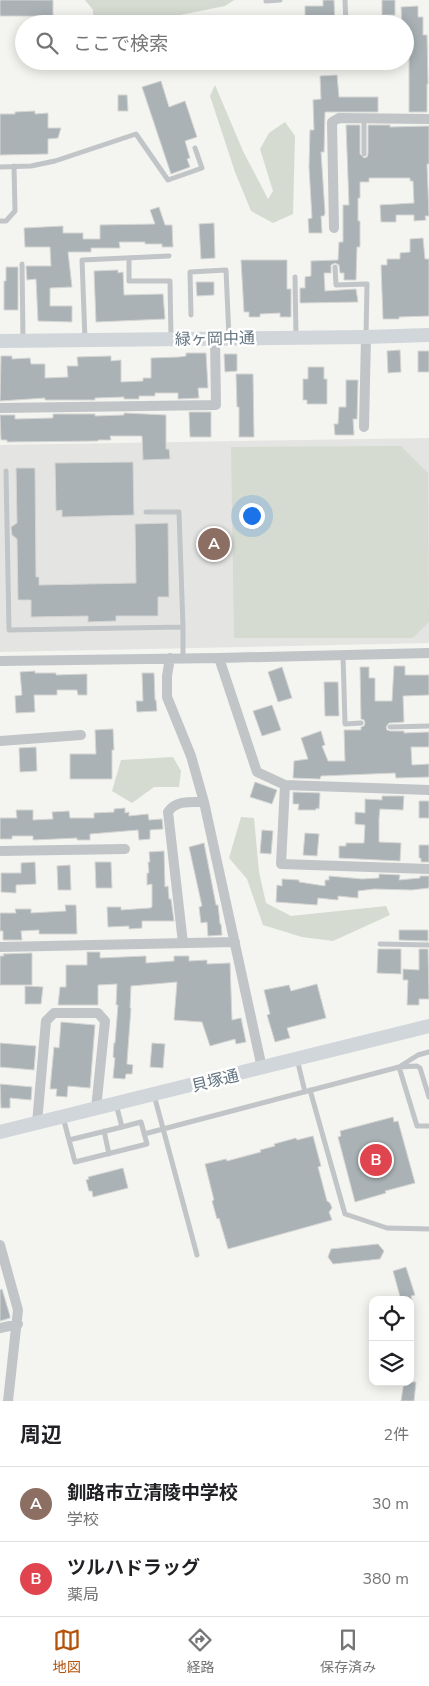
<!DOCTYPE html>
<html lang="ja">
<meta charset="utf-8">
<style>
:root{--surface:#fff;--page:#f6f6f6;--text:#202124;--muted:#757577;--line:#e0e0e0;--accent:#b45309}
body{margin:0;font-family:"Nunito Sans","Noto Sans JP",sans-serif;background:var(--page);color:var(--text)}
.controls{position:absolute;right:15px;bottom:15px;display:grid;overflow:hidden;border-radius:10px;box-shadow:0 2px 12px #0003}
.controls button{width:45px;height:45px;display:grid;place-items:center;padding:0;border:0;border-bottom:1px solid var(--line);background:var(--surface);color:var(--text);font:25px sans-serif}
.you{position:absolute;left:251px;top:515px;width:18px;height:18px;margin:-12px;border:4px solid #fff;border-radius:50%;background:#1a73e8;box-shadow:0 0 0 8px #1a73e833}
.badge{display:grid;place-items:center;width:32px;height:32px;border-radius:50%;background:var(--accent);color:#fff;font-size:16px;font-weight:700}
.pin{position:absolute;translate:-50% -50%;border:2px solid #fff;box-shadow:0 1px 5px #0006}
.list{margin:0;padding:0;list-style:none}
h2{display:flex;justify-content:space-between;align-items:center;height:65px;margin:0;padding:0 20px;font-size:21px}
h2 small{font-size:16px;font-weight:400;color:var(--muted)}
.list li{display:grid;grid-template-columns:32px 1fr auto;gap:15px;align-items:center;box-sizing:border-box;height:75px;padding:0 20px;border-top:1px solid var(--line)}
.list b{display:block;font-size:19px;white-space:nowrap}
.list p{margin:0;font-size:16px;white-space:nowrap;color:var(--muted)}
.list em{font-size:16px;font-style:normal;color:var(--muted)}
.icon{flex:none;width:28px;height:28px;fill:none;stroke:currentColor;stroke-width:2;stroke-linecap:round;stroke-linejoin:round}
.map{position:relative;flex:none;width:429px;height:1401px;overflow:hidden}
.search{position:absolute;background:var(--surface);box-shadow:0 2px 12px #0003;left:15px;right:15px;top:15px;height:55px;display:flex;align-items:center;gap:12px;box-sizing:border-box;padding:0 18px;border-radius:28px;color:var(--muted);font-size:19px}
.sheet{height:215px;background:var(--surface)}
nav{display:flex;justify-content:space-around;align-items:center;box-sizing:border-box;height:70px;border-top:1px solid var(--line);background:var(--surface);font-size:14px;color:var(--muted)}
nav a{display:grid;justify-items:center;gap:2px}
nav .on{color:var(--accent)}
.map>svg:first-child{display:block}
</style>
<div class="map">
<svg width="429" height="1401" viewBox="0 0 429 1401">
<rect width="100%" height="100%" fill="#f4f4f0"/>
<path fill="#e4e5e3" d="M429 438V643L0 652V445Z"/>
<path fill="#d5dbd1" d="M85 0H234L225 6 175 16 157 24H93V10Z
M215 85 243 151 268 199 273 191 260 149 269 133 285 122 295 136 293 214 273 223 251 211 235 172 210 96Z
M401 446 428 473 429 622 413 638H234L231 447Z
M173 757 181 771 179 787H154L132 803 112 791 121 760Z
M241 817 254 818 259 872 266 903 291 916 386 906 390 915 333 941 302 937 263 925 247 879 229 858Z"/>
<path fill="#aab2b6" stroke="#d5d5d3" d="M0 0H53V16H0Z
M323 0H334L335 24H305V6H323Z
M382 0H395V15H382Z
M418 6V17H423V35H427L428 84H427V112H409V55H405V24H402L401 7Z
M337 75 339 97H378V112H325L324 152H321L325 213 324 216H321L322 233H309L308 219 312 218 309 167 310 130H314L313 100 321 99 320 76Z
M161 81 169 107 185 101 197 137 185 141 190 158 187 159 190 167 171 174 142 87Z
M118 95H127L128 111H118Z
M35 111V114L48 113V128H61L58 138 48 139V154L0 155V114H15V112Z
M346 125H360V154L364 158 367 157 368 154V125H390V127L429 126V164H427L429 216H425L426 220 414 221V215H396V222H381L380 205 414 203 413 181H410V178H369V182H360V198H358V221H360V247H357L356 280H344V273H340L339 265 335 263 331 265V273H324L325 291 356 289 358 302 300 303V288H305V277L311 276V261L338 260 339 242H343V205H349Z
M159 207 165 225H172L173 247H162V244H145V242H119L120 248H91V252H68L72 287 50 288V306H72V322L38 321 36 279 27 280 26 266H51L50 247H25L24 228 63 226V233H83V239H100V225L155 224 150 210Z
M214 223 215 258 201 259 199 224Z
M423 238 425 259H429V316L399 317V319H383L381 265H387V259H400V253L410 252V239Z
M241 260H287V289H291V317H280V313L260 314V317H249V312H244Z
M6 267H18V310H4V281H6Z
M118 270V273L123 272 124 295 163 294 165 319 96 322 94 271Z
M196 282H214V295L197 296Z
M400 350 401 372 388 373 387 351Z
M418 351H429V372H418Z
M186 353H206L208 388H198L199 398 178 399V393H155V396H139V399H124V397L95 398V400H45V398L0 401 1 356H12V359L30 358 31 364H45V378L68 377 67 366H78L77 357 111 356V361L121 360V382L143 381V378H151V358L179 357 186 356Z
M224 354H237V371L225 372Z
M308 367H324V379H327V404H307V400H303V379H308Z
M236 374H253L254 437H239V407H237Z
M346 380H358L357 419H353L354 435H335L334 424H338L339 407H346Z
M189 412H211V437H190Z
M124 413 166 415V449H169L170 459 143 460 142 436H110L111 440H98V441L7 442V440H1L0 415H15V419L53 418V414H95V416L124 415Z
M133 462 134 515 62 517V510L56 511 55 463Z
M16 468H35L36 577H39V585L136 583 135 524 168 523 169 597H158V616H116V621L88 622V616L31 617V600H18L17 539 12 535 11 527 17 523Z
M394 666H405V675H429V695L403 696 404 722 389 723 386 727 387 730 390 731H404V733L429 732V747H411L412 765 429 764V777L396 778 395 773 321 776 320 779 293 778 294 761 308 759 301 738 321 731 325 745 322 746 328 761H345L344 730H361V727L364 726 365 723 364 720 361 719 360 667H369V678H375V701H392Z
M282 667 292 698 278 702 268 672Z
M35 671V673H56V675L87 674V695H78L77 690H57V695H34L35 712 16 713 15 696 22 695 20 672Z
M142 673H154L155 700H156L157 711 137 712 136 701H143Z
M324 682H338L339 716H325Z
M272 705 281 730 262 736 253 711Z
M113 729 114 750H112V779H70V754H96L95 730Z
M36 747 37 771 20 772 19 748Z
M255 782 277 790 272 804 250 797Z
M293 792 320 793 319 809 316 808V810H298L299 804H293Z
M382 796H404L403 810 380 809 379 818V842L401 843 400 861 339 858V846H346V843H364L365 825 355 824V812L365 813V799L382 800Z
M419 801H429V818H419Z
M125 808V813L129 812V816L148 814 149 820 162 819 163 829 150 830V839L139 840 138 830 90 834V840H77V838L33 840V836H12V839H0V818H17L16 810H33V820L53 819 52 812 69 811 70 818H94V813L114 812V809Z
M262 830 273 831 271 854 260 853Z
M305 833 319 834 317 856 303 855Z
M204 843 216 905H218L220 924H221L222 935 208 936 207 922 201 923 199 907 202 906 189 847Z
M419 845H429V862H421V858H419Z
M164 851 165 887 168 886 169 899H171L174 921H142V928L129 929V926L108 927 107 907H121V910L150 908 152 907V884L147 885V873H149L148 862H150L149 852Z
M35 862 36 884 16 885V893L1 892V873H21V863Z
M95 862H111L112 888H96Z
M70 865 71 890H58L57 866Z
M379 874 400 875 399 880 420 878V876H429V888L412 890 374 889 358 891V898L338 896V900L318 898 317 905 276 902 277 885 282 886V879L299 880V882L325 886V880H329V876L362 879 379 878Z
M65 905H76L77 934H39V930L21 931 22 940H3V931H0V913H16L15 909H31V913L66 911Z
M399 930H428V941L399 940Z
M378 949H401V974L377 973Z
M419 949H428L429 999H419V1005H407L408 980H403V969L419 970Z
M87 952H100V958L146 956V963L174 961V956H189V961L207 960V964L230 963 232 1020 241 1018 246 1042 236 1044 235 1039 210 1046 202 1022 174 1020 177 982 131 986 130 1008H131L127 1062V1064L133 1065 132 1074H126L125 1079 113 1078 115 1058 113 1057 114 1043H115L118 1005H116L117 984 98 985V1005H58L60 987H66V965H87Z
M32 953V985H0V956H4L3 954Z
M317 984 326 1018 287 1028 290 1038 275 1042 267 1015 270 1014 264 990 289 985 291 991Z
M25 986 43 987 41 1004H25Z
M61 1022 95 1025 90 1088 68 1086 67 1097 56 1096 57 1089H50L54 1047 59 1048Z
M0 1043 36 1046 34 1070 0 1067Z
M152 1043 165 1044 163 1068 150 1067Z
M0 1084 32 1087 31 1100 10 1098V1108H1Z
M393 1117 394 1122 398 1121 415 1183 385 1191 386 1193 355 1202 338 1137 341 1136 340 1131Z
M313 1136 321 1166 318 1167 327 1201 330 1203 332 1208 329 1212 332 1220 228 1249 219 1218 217 1219 212 1201 214 1200 205 1164 226 1159 227 1161 261 1152 260 1150 275 1146 274 1144 296 1138 297 1140Z
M123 1168 128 1188 93 1197 92 1191H89L86 1180 89 1179 88 1177Z
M378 1244 384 1251 380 1259 333 1264 328 1257 331 1249Z
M406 1267 415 1295 411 1296 412 1300H401L393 1271Z
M2 1289 10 1316V1318L0 1321V1290Z
M404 1382H416L414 1401H401Z"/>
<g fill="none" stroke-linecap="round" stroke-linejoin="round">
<path stroke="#c1c5c8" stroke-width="5" d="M345 0 346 24
M266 1 280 0
M364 154V119
M0 167 31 166 55 161 136 134 168 180 202 168 195 148
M0 221H6L15 211 14 166
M129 258V281H170L171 339
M22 264 23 339
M335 267 336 285 367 284 366 337
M295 277 296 337
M191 315 190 272 226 270 229 338
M85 339 82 260 169 256
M6 471 9 630 183 627V658
M146 512H179L183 627
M343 655 345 724 361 723
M390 727 429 726
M380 944 429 945
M297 1059 305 1092
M399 1067 417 1126H429
M399 1067 418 1055 429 1052
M310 1090 345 1214 387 1228 429 1229
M154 1095 197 1255
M63 1117 69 1140 122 1127 116 1104
M104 1131 109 1154
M144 1134 399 1067 417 1066 420 1068 429 1097
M69 1140 75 1162 147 1144 141 1122 122 1127"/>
<path stroke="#c1c5c8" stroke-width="10" d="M334 228 332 122 339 118 429 119
M0 408 216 405 215 338
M364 427 366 337
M170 658 167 676V697L191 756 204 802 262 1068
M219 658 257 772 285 785 281 864 429 869
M0 661 219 658 429 653
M0 741 81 735
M285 785 429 790
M0 851 125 849
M183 943 168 812C176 800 191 802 204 802
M0 947 235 942
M37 1123 46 1021 54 1013H98L105 1021 96 1109
M0 1245 18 1310 8 1401
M0 1328 18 1324"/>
<path stroke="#d1d6da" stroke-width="14" d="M0 341 366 337 429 335
M0 1132 429 1026"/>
</g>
<g text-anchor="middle" stroke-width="5" stroke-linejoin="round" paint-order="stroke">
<g font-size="16" fill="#637481" stroke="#fff">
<text transform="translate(215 338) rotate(-1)" y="6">緑ヶ岡中通</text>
<text transform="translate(215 1080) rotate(-14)" y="6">貝塚通</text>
</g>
</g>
</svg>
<div class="controls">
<button><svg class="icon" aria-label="locate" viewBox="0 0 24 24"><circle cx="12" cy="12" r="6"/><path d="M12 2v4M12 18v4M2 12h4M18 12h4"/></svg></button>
<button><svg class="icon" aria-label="layers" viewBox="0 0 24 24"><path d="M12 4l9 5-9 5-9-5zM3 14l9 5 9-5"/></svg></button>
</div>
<div class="you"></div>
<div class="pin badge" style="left:214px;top:544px;background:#8d6e63">A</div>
<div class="pin badge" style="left:376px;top:1160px;background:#e0444e">B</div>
<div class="search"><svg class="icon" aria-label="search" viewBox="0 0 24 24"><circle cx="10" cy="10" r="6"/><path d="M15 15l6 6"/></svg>ここで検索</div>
</div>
<section class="sheet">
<h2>周辺<small>2件</small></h2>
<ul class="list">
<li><span class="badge" style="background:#8d6e63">A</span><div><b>釧路市立清陵中学校</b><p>学校</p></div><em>30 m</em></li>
<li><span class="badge" style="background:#e0444e">B</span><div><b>ツルハドラッグ</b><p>薬局</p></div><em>380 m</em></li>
</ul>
</section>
<nav>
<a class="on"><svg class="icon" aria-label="map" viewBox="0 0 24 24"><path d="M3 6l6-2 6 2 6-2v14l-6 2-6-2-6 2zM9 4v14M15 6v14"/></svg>地図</a>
<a><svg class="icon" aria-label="directions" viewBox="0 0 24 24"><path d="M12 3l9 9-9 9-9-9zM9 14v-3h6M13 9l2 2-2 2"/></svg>経路</a>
<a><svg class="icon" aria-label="saved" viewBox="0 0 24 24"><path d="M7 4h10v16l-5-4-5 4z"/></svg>保存済み</a>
</nav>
